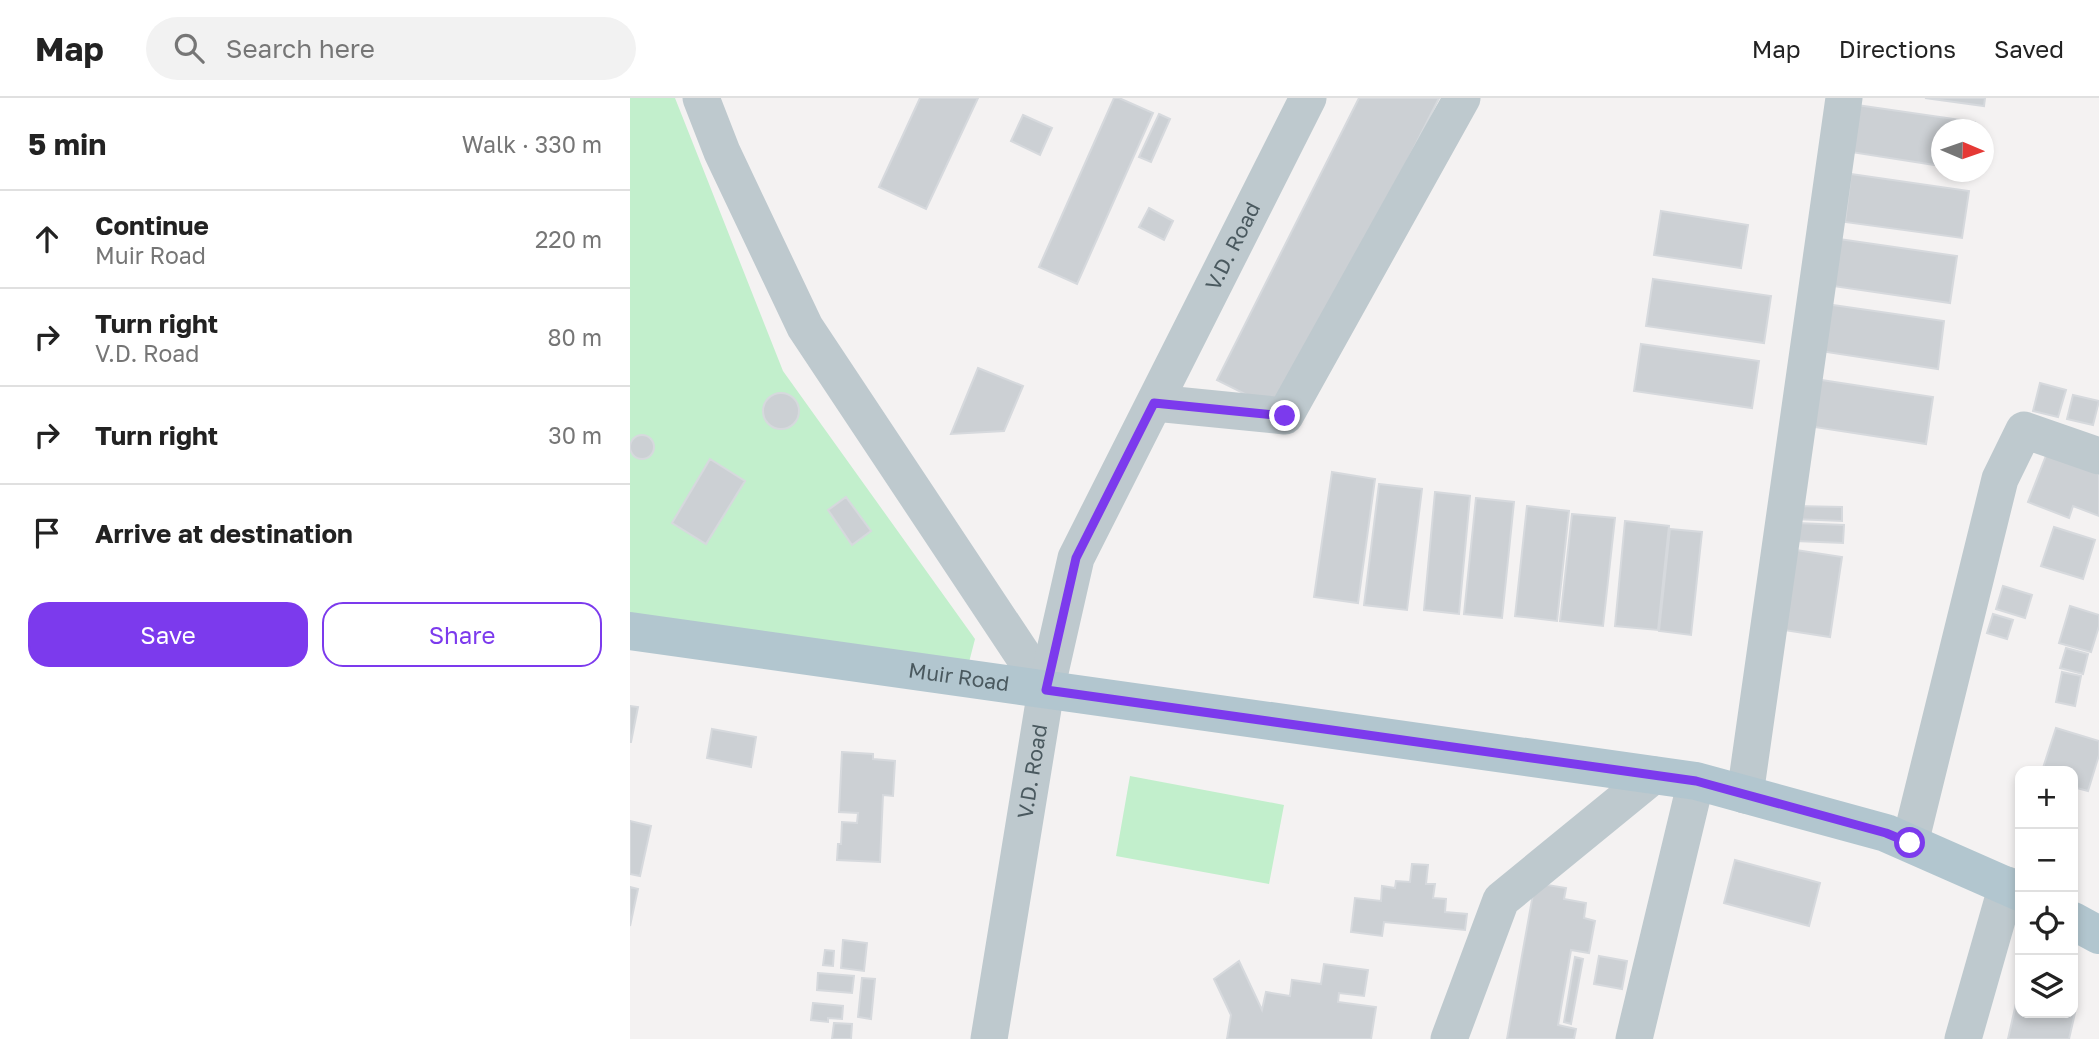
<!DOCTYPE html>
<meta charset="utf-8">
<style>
:root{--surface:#fff;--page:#f2f2f2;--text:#222;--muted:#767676;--line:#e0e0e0;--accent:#7c3aed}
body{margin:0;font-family:"Golos Text",sans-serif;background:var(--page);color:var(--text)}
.controls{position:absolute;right:21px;bottom:21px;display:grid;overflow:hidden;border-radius:14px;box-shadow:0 4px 10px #0003}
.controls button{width:63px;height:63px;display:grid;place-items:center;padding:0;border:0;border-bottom:2px solid var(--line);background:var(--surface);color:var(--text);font:35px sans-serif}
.compass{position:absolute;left:1301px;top:21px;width:63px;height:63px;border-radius:50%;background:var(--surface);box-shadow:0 4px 10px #0003;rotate:92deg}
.stop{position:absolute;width:21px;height:21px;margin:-16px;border:5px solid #7c3aed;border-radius:50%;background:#fff}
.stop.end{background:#7c3aed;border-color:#fff;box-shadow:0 2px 7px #0008}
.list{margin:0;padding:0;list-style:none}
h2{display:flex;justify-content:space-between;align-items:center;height:91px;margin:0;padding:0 28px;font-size:30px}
h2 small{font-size:23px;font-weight:400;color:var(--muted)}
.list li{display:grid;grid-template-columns:46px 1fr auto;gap:21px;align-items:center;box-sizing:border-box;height:98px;padding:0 28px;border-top:2px solid var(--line)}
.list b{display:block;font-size:26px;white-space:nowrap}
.list p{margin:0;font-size:23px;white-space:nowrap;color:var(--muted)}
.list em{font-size:23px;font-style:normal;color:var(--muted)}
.actions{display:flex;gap:14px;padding:21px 28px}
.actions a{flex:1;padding:16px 0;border:2px solid var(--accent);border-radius:21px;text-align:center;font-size:24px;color:var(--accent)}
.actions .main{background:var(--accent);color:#fff}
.icon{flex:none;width:38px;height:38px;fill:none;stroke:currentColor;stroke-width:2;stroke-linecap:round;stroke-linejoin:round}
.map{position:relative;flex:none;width:1469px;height:941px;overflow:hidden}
header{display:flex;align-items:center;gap:42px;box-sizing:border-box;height:98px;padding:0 35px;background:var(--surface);border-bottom:2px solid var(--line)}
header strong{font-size:33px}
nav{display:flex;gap:38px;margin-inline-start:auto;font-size:24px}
.search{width:490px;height:63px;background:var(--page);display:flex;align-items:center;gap:18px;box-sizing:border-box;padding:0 24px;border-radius:38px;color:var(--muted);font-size:26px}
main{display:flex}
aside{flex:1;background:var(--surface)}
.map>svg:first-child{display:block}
</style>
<header>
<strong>Map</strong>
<div class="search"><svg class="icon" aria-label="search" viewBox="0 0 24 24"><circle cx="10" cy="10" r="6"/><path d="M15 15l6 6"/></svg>Search here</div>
<nav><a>Map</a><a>Directions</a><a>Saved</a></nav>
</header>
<main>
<aside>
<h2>5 min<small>Walk · 330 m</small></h2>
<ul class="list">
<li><svg class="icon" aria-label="ahead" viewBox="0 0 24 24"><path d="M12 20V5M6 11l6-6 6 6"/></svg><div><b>Continue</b><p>Muir Road</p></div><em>220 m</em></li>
<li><svg class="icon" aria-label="right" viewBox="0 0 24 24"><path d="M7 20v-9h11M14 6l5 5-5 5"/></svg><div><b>Turn right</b><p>V.D. Road</p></div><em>80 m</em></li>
<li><svg class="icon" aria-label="right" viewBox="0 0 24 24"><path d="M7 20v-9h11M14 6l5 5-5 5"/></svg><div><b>Turn right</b></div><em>30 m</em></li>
<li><svg class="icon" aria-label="arrive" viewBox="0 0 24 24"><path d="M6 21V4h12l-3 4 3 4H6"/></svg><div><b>Arrive at destination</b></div></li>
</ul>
<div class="actions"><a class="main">Save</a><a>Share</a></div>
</aside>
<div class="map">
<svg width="1469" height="941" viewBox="0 0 1469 941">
<rect width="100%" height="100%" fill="#f4f2f2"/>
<path fill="#c2efcc" d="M0 0H45L153 273 345 541 337 572 0 518Z
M500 678 654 707 639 786 486 758Z"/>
<path fill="#ccd0d4" stroke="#d6d9dd" stroke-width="2" d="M290 0H348L296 111 249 89Z
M484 0H489L523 15 447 186 409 169Z
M729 0H809L651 314 587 282Z
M1295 0H1355L1354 8Z
M1227 7 1345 24 1344 32H1311V68L1221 54Z
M529 16 540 21 521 64 509 59Z
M393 17 422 30 410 57 381 43Z
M1221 76 1339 93 1332 140 1215 124Z
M519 110 543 123 534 142 509 129Z
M1031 113 1118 127 1111 170 1024 157Z
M1209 141 1327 158 1320 205 1203 188Z
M1023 181 1141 198 1134 245 1016 228Z
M1196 206 1314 223 1308 271 1190 253Z
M1011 246 1129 263 1122 310 1004 293Z
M348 270 393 288 374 333 321 336Z
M1185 281 1303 299 1296 346 1178 328Z
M1410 285 1436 292 1428 319 1403 313Z
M133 313a18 18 0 1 1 36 0a18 18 0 1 1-36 0Z
M1443 297 1469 303 1463 327 1437 321Z
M0 349a12 12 0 1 1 24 0a12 12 0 1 1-24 0Z
M1417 355 1469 376V418L1443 408 1439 420 1398 404Z
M80 361 115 383 76 446 42 425Z
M702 374 745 381 728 505 684 499Z
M749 386 792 391 777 512 734 507Z
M805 394 840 398 829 516 794 512Z
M216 399 241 433 222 447 198 412Z
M846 400 884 404 872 520 834 516Z
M897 408 939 413 927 523 885 518Z
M1164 408 1212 409V423L1163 421Z
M942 416 985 420 973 528 930 523Z
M995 423 1039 428 1028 532 985 528Z
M1167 425 1214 427 1213 445 1166 443Z
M1424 429 1465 442 1453 481 1411 468Z
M1040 431 1072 434 1061 537 1029 533Z
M1166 452 1212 459 1200 539 1154 532Z
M1373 488 1402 497 1395 520 1366 511Z
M1440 508 1469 517V528L1461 554 1429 545Z
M1363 516 1383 522 1377 541 1357 535Z
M1436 550 1458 556 1453 576 1430 570Z
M1432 574 1451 578 1445 608 1426 604Z
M0 608 8 609 1 644H0Z
M1426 630 1469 643V657L1458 693 1443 689V673H1412Z
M82 631 126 639 121 669 77 660Z
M212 654 243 656V661L265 663 263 698 253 697 250 764 207 762 208 746H211L212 724 227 725 228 715 209 714Z
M0 723 21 728 10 778 0 776Z
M1105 762 1190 785 1179 828 1094 805Z
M782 766 798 767 796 786H805L803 800 816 801 815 814 837 816 835 832 754 824 752 838 721 834 725 800 751 803 752 788 765 790 766 783 780 784Z
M905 785 936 790 934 801 956 805 954 820 965 823 959 855 941 852 928 927 946 931 944 941H877Z
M0 789 8 791 0 828Z
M213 842 237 845 234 873 211 870Z
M195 852 204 853 203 868 193 867Z
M969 858 997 863 992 891 964 886Z
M945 859 953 861 941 926 934 924Z
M609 863 632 912 636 894 660 898 662 882 691 886 694 866 738 872 734 898 709 895 708 904 746 909 741 941H597L601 917 584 881Z
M188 875 224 878 222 895 187 892Z
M232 880 245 881 241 921 228 919Z
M1387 901 1390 902V915H1445L1439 941H1378Z
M183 905 213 908 212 921 198 920V924L181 922Z
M204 925 222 926 221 941H202Z"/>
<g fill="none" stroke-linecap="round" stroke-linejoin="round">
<g stroke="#bec9ce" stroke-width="37">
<path d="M71 0 92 54 175 229 416 592"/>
<path d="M525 305 655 318 832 0"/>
<path d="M1115 697 1214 0"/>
<path d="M1280 745 1370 381 1394 332 1469 358"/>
<path id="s1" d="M359 941 416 592 446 460 678 0"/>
<path d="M819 941 871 802 1024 677"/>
<path d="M1004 941 1066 683"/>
<path d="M1333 941 1377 787"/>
</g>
<g stroke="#b2c6cf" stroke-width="38">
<path id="s2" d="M0 533 1066 683 1256 735 1390 794"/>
<path d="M1443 823 1469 837"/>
</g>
</g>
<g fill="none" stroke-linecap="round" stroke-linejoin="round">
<path stroke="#7c3aed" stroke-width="9" d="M655 318 524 305 446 460 416 592 1066 683 1256 735 1280 745"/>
</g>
<g text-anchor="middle" stroke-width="6" stroke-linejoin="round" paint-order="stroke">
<g font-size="21" fill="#4a595f" stroke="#fff">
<text dy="7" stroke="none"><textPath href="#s1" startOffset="838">V.D. Road</textPath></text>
<text dy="7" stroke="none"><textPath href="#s2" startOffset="332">Muir Road</textPath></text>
<text dy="7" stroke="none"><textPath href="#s1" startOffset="271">V.D. Road</textPath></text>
</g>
</g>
</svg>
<div class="controls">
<button>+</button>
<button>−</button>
<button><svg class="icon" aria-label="locate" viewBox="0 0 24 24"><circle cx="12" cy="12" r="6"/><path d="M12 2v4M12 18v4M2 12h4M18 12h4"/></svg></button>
<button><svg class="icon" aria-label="layers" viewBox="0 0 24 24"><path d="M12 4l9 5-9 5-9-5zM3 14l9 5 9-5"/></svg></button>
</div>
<svg class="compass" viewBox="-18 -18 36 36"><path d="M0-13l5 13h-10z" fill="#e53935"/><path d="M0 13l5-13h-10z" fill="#767676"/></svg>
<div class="stop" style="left:1280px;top:745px"></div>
<div class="stop end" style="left:655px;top:318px"></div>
</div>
</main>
